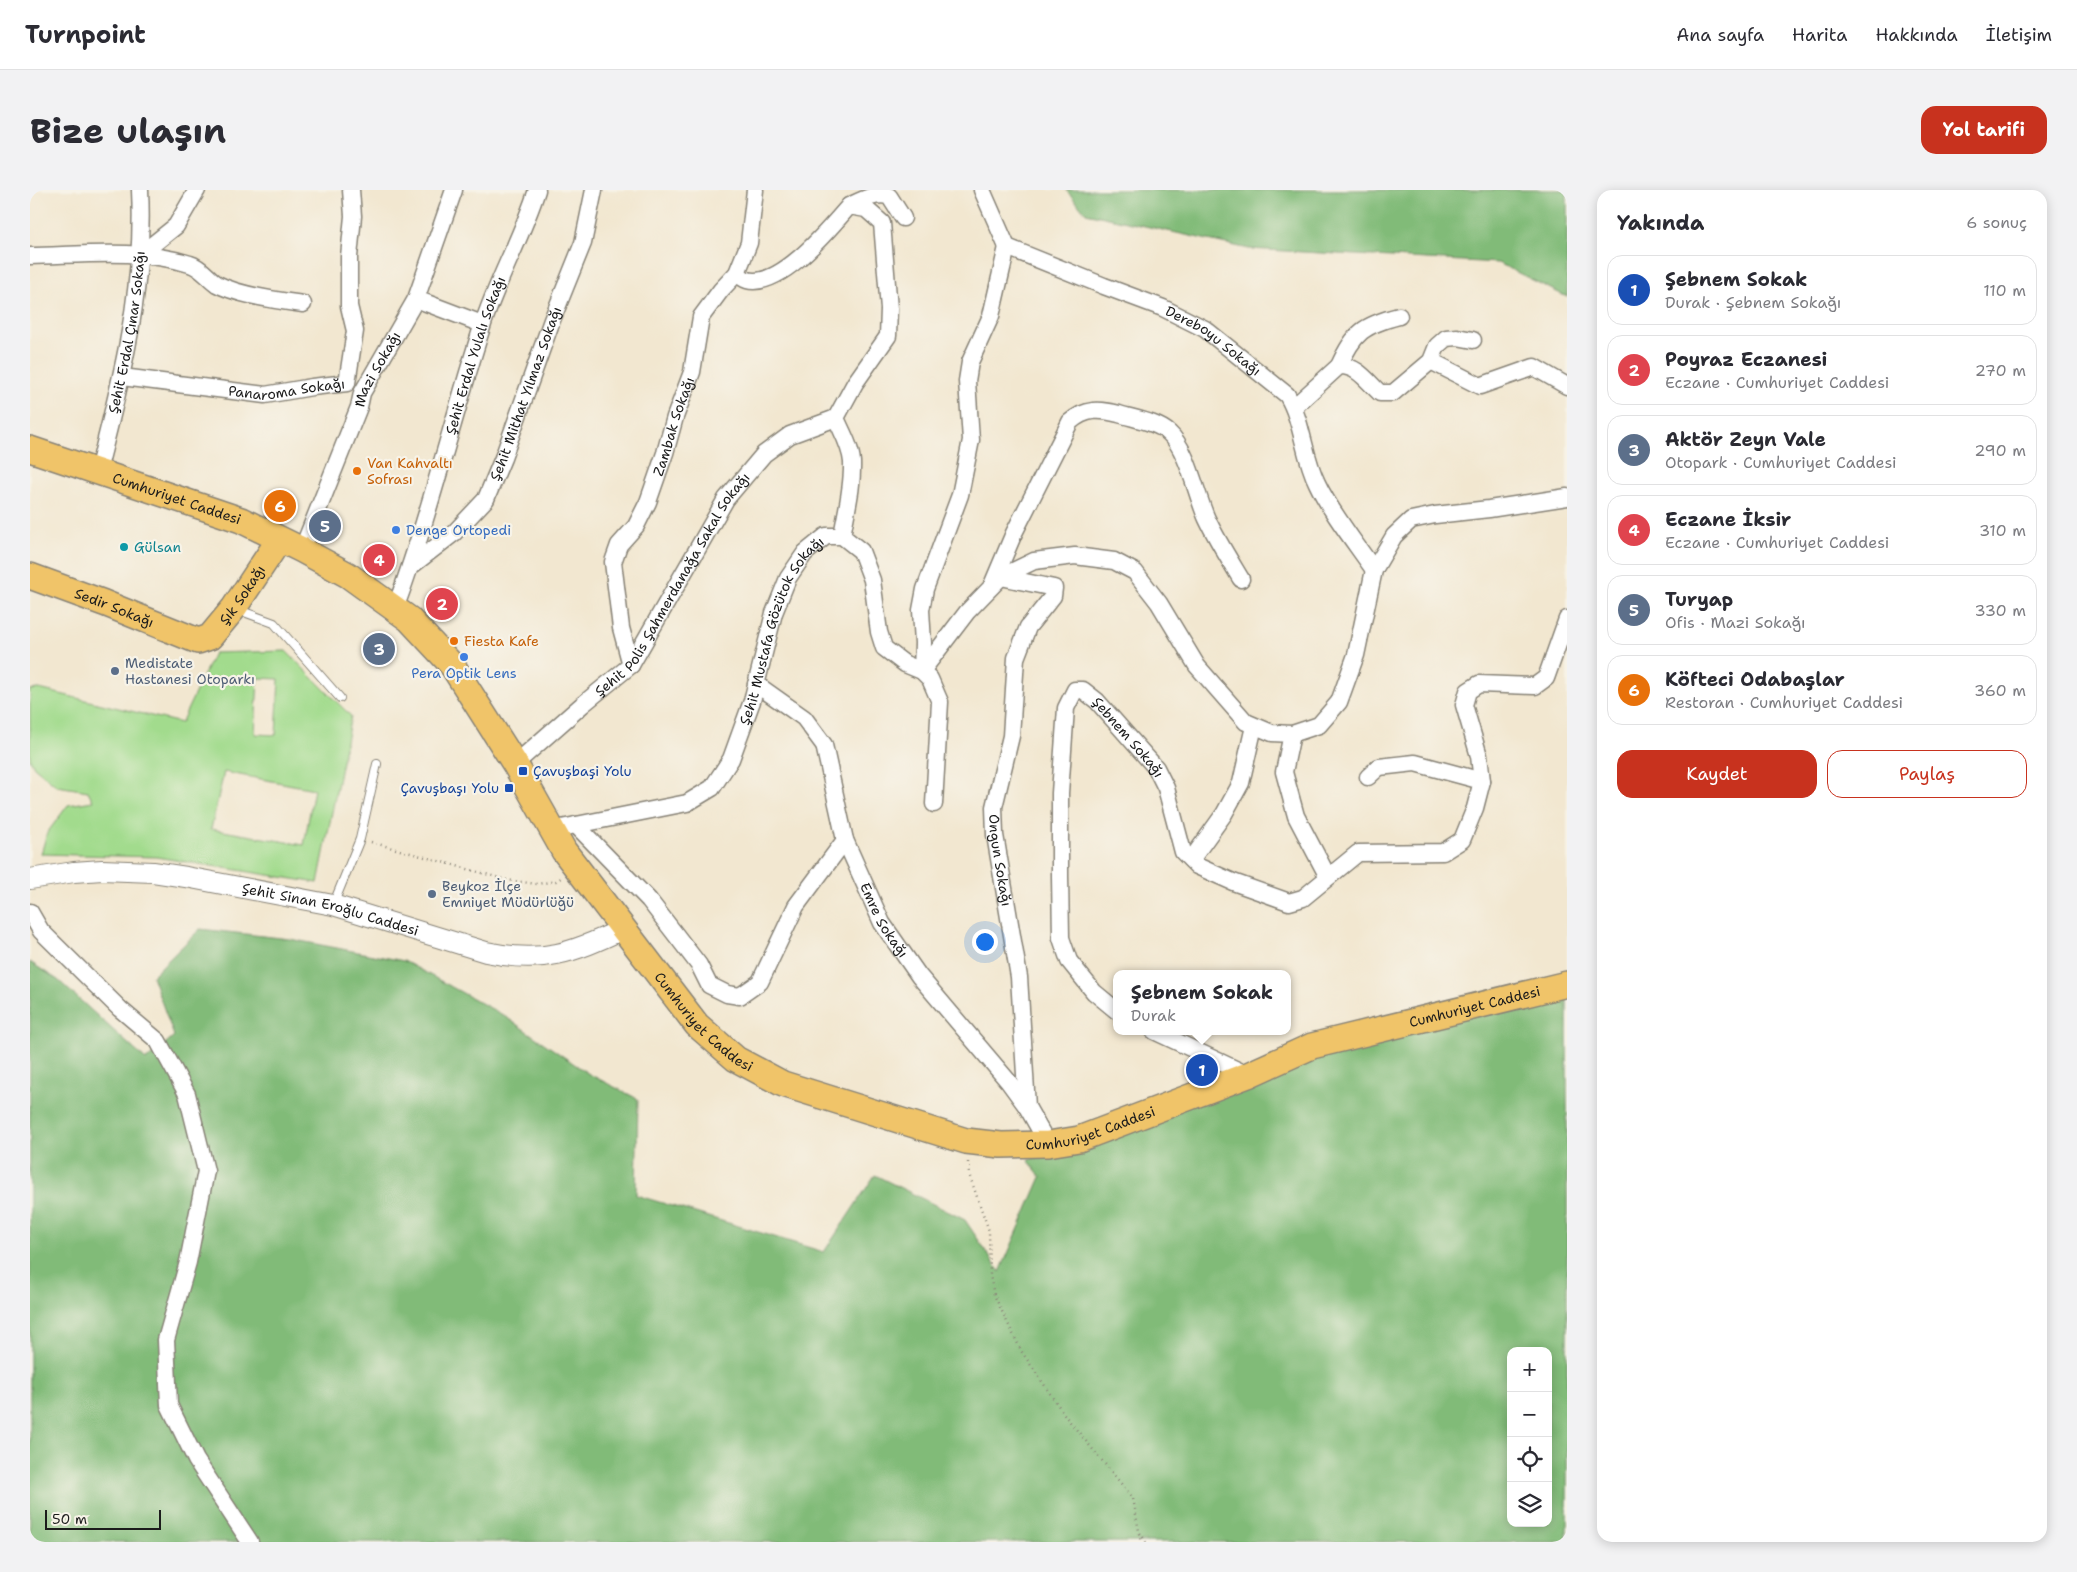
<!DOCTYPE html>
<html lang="tr">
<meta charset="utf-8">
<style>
:root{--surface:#fff;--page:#f2f2f3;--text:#2b2b33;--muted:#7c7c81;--line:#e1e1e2;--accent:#c8321e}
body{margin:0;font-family:"Shantell Sans",sans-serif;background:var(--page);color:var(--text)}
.controls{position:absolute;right:15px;bottom:15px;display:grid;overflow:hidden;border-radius:10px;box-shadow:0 2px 12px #0003}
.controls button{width:45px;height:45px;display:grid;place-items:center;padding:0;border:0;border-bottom:1px solid var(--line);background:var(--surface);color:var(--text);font:25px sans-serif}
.scale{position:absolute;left:15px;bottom:12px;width:116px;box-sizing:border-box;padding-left:5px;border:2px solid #1c1c1c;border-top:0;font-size:14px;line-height:18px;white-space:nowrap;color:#1c1c1c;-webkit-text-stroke:4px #f7f3e8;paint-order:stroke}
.you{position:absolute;left:954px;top:751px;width:18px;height:18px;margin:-12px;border:4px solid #fff;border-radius:50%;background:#1a73e8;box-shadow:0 0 0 8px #1a73e833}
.badge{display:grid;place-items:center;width:32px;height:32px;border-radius:50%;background:var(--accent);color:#fff;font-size:16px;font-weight:700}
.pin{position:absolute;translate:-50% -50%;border:2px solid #fff;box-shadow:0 1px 5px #0006}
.popup{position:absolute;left:1083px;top:780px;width:178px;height:65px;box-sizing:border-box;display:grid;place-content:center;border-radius:10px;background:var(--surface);filter:drop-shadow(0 1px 4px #0005);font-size:16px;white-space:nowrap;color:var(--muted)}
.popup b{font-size:19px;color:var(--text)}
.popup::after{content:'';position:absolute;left:50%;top:100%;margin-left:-10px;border:10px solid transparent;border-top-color:var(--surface)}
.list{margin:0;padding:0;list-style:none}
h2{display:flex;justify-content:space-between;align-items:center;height:65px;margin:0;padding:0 20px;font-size:21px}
h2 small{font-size:16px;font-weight:400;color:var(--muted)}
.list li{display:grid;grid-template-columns:32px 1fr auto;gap:15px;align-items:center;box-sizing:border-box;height:70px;margin:0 10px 10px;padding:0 10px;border:1px solid var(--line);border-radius:15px}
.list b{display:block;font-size:19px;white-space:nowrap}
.list p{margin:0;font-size:16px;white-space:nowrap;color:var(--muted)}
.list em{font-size:16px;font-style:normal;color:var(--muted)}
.actions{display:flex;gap:10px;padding:15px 20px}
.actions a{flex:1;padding:11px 0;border:1px solid var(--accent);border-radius:15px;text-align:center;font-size:18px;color:var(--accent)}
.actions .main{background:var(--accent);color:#fff}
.icon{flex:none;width:28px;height:28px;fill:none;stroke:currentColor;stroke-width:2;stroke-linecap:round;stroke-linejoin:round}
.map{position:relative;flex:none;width:1537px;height:1352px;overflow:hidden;border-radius:15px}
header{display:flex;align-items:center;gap:30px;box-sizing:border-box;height:70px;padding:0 25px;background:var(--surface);border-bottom:1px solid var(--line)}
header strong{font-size:24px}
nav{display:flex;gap:28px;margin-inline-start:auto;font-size:18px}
.intro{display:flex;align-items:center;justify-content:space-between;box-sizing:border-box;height:120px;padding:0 30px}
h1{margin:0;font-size:35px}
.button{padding:12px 22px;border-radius:15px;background:var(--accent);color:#fff;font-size:18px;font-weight:700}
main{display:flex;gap:30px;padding:0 30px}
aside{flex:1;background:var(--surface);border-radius:15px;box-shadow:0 2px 12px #0003}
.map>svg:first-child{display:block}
</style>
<header>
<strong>Turnpoint</strong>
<nav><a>Ana sayfa</a><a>Harita</a><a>Hakkında</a><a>İletişim</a></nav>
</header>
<div class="intro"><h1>Bize ulaşın</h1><a class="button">Yol tarifi</a></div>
<main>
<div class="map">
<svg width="1537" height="1352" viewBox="0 0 1537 1352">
<rect width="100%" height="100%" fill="#f7f3e8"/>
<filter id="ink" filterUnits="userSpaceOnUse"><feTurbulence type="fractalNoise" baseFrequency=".02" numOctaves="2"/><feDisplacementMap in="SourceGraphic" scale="10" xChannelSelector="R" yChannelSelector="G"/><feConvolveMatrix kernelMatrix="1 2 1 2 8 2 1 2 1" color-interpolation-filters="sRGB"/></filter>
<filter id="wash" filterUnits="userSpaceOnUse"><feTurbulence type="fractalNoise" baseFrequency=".0096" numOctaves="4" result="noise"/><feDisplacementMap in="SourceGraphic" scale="20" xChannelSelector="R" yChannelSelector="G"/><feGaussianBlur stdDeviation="1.12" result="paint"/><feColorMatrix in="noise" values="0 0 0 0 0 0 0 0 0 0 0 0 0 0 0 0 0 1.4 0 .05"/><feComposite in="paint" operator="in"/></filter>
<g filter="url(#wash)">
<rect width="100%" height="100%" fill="#f2e7d0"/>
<path fill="#a2db8d" stroke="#5f7c54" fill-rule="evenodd" d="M256 461 321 526 288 693 126 667 11 664 17 643 38 615 63 611 58 601 27 596 4 577 0 569V500L9 499 151 533 184 463ZM228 488 249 489 246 545 225 544ZM194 582 284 599 274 655 181 639Z"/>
<path fill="#81bb78" stroke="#4e6c4a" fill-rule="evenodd" d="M1036 0H1537V107L1468 73 1219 59 1056 23Z
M170 739 260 749 374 771 473 825 559 884 608 909 606 1005 794 1062 845 985 935 1030 970 1082 1011 987 998 970 1170 911 1292 861 1537 795V1352H0V772L28 790 116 870 144 846 122 786ZM1481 1161H1518V1333H1481Z"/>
</g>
<g filter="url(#ink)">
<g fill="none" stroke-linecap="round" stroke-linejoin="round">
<defs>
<path id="service" d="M206 419 244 433 310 508
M303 715 330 649 347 574"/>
<g id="minor">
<path id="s1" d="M952 0 977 57 1074 96 1133 118 1175 139 1257 205C1273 232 1273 265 1287 293 1300 321 1326 354 1344 380"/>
<path d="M819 16C832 10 844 3 859 6L873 28"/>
<path d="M111 64 146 36 167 0"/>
<path d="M0 66C53 65 109 58 160 74 171 77 178 88 187 94 208 105 249 111 273 114"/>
<path d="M707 83C710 86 714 89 717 90 750 99 799 39 819 16L836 19 852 33 859 119 858 146 825 193 806 228C812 242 821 257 822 272 823 297 816 322 812 346"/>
<path d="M386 109 452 134"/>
<path d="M1401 171 1450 196 1504 177 1537 196"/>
<path d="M1309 176C1324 142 1334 135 1369 126"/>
<path id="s2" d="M92 187 235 205 282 197 317 193 325 141 319 116V67L323 26 321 0"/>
<path d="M1264 217 1309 176C1327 175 1337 191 1350 203H1363L1401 171 1407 156 1416 148 1427 147 1443 150"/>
<path id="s3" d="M68 281C92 188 115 97 110 0"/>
<path id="s4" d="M272 360 329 217 332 203 386 109 424 0"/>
<path id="s5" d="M380 377 424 343 456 309 473 268 522 130 553 53 564 0"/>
<path id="s6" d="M971 387 1024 398 1023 406 998 437 986 468 981 546 964 617 965 645 989 787 997 917"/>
<path d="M962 395 984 343 1040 232C1056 218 1070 219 1089 224 1105 229 1127 232 1139 243 1158 260 1166 305 1177 329 1187 350 1199 369 1211 389"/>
<path id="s7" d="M365 419C399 327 422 231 452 137 467 90 492 47 507 0"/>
<path id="s8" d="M601 475 591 438 583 372 589 355 606 336 618 312 635 263 645 227 662 182 671 127 691 100 707 83 719 53 725 0"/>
<path d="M892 481 937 422 971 387 1004 371 1045 366 1084 371 1105 382 1129 413 1167 476 1216 532 1242 543 1262 544 1289 535 1309 512 1326 465 1344 380 1364 346 1381 330 1405 325 1459 319 1537 307"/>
<path d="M892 481 893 453 891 420 895 399 930 305 941 250 937 191 940 172 961 126 977 57"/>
<path id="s9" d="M726 494 774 528 794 555 815 650 852 733 889 786 978 891 997 917 1018 954"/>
<path d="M1262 544 1254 582 1266 626 1298 687"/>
<path id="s10" d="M485 574 552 515 601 475 696 309 734 264 760 245 806 228"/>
<path d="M1338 587 1349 577 1385 573 1452 591"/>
<path d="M546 635 619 710 669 775 679 795 697 804 710 806 730 792 766 716 815 650"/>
<path id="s11" d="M521 640 657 613 682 598 701 569 722 511 744 423 758 388 775 363 796 346H812L831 361 842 390 849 442 854 458 875 474 892 481 900 489 910 512 904 614"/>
<path d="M1161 670 1194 624 1211 593 1224 536"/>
<path d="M0 722 11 741 90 819 128 851 157 904 176 981 158 1072 136 1150 139 1215 166 1270 220 1352"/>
<path id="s12" d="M1087 821 1064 802 1039 771 1031 748 1030 686V603L1036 518 1045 500H1053L1067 511 1126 578 1136 598 1153 662 1167 676 1203 692 1259 712 1273 708 1328 663 1413 662 1432 650 1445 618 1452 591 1449 566 1434 515 1438 501 1449 494 1505 496 1516 488 1537 429"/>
<path d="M1124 841 1218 885"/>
</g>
<g id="tertiary">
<path id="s13" d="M0 689 44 682 72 680 123 682 156 687 303 715 456 762C513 774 542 763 593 739"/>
</g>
<g id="primary">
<path id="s14" d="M0 259 211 330 272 360 318 385 379 429 422 475 485 574 534 661 667 835 706 869 753 894 936 951 971 955 1018 954 1049 949 1218 885 1282 856 1537 794"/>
<path id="s15" d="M0 386 74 413 168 451 180 447 204 418 249 350"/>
</g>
</defs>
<use href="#service" stroke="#878276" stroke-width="10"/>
<use href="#minor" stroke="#878276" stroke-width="19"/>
<use href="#tertiary" stroke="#878276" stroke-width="22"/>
<use href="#primary" stroke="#878276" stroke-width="28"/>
<path stroke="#878276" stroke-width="2.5" stroke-dasharray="1 4" stroke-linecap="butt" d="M341 652 477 690 507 694 526 691 531 688
M938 972 939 984 959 1041 960 1085 964 1105 992 1162 1036 1227 1103 1308 1111 1352
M1110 1343 1116 1352"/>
<use href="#service" stroke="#fff" stroke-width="8"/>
<use href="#minor" stroke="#fff" stroke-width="16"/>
<use href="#tertiary" stroke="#fff" stroke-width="20"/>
<use href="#primary" stroke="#f0c469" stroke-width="25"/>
</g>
</g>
<g fill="#e8710a" stroke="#f7f3e8" stroke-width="2">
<circle cx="327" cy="281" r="5"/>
<circle cx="424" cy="451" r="5"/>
</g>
<g fill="#3f7fe0" stroke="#f7f3e8" stroke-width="2">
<circle cx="366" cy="340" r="5"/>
<circle cx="434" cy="467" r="5"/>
</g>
<circle fill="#0f9aa8" stroke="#f7f3e8" stroke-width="2" cx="94" cy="357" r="5"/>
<g fill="#5c6f8a" stroke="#f7f3e8" stroke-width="2">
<circle cx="85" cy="481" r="5"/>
<circle cx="402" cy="704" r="5"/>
</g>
<g fill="#1a4fb4" stroke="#f7f3e8" stroke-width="2">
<rect x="488" y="576" width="10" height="10" rx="2.5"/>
<rect x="474" y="593" width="10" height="10" rx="2.5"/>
</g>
<g text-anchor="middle" stroke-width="4.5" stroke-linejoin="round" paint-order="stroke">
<g font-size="14" fill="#1c1c1c" stroke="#f7f3e8">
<text dy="5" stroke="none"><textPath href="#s3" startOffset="142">Şehit Erdal Çınar Sokağı</textPath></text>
<text dy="5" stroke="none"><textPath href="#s1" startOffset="290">Dereboyu Sokağı</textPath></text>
<text dy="5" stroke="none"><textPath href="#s7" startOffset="266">Şehit Erdal Yulalı Sokağı</textPath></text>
<text dy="5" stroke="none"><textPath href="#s4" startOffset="196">Mazi Sokağı</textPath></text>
<text dy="5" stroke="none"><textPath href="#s2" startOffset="166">Panaroma Sokağı</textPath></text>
<text dy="5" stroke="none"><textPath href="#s5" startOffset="215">Şehit Mithat Yılmaz Sokağı</textPath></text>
<text dy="5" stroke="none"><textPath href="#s8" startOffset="255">Zambak Sokağı</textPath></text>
<text dy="5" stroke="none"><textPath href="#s14" startOffset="155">Cumhuriyet Caddesi</textPath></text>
<text dy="5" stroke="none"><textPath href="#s10" startOffset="242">Şehit Polis Şahmerdanağa Sakal Sokağı</textPath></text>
<text dy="5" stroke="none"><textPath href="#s15" startOffset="246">Şık Sokağı</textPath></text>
<text dy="5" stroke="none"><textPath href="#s15" startOffset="90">Sedir Sokağı</textPath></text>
<text dy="5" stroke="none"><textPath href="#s11" startOffset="342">Şehit Mustafa Gözütok Sokağı</textPath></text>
<text dy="5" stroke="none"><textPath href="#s12" startOffset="418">Şebnem Sokağı</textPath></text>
<text dy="5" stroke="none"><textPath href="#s6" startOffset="340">Ongun Sokağı</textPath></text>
<text dy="5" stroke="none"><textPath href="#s13" startOffset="305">Şehit Sinan Eroğlu Caddesi</textPath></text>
<text dy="5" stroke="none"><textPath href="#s9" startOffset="279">Emre Sokağı</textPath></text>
<text dy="5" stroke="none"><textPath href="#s14" startOffset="1746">Cumhuriyet Caddesi</textPath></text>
<text dy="5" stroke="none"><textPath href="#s14" startOffset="920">Cumhuriyet Caddesi</textPath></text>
<text dy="5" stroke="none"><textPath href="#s14" startOffset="1341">Cumhuriyet Caddesi</textPath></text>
</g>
<g font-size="14" fill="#c56008" stroke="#f7f3e8" text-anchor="start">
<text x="337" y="278">Van Kahvaltı<tspan x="337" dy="16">Sofrası</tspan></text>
<text x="434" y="456">Fiesta Kafe</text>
</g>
<g font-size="14" fill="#366cbe" stroke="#f7f3e8" text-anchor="start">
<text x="376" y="345">Denge Ortopedi</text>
<text x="434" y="488" text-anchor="middle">Pera Optik Lens</text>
</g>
<g font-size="14" fill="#0d838f" stroke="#f7f3e8" text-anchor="start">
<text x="104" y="362">Gülsan</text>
</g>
<g font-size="14" fill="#4e5e75" stroke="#f7f3e8" text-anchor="start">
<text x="95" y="478">Medistate<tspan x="95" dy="16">Hastanesi Otoparkı</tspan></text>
<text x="412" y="701">Beykoz İlçe<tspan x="412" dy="16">Emniyet Müdürlüğü</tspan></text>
</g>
<g font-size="14" fill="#164399" stroke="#f7f3e8" text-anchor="start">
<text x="503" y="586">Çavuşbaşi Yolu</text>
<text x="469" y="603" text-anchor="end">Çavuşbaşı Yolu</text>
</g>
</g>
</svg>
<div class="controls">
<button>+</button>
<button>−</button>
<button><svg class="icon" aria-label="locate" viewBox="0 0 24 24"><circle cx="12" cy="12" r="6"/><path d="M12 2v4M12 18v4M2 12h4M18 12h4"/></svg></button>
<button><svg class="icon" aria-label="layers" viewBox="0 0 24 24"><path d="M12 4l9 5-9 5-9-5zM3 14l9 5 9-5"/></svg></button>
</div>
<div class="scale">50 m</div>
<div class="you"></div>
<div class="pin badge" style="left:1172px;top:880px;background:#1a4fb4">1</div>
<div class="popup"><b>Şebnem Sokak</b>Durak</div>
<div class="pin badge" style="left:412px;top:414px;background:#e0444e">2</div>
<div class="pin badge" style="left:349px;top:459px;background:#5c6f8a">3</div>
<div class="pin badge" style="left:349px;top:370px;background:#e0444e">4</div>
<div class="pin badge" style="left:295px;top:336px;background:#5c6f8a">5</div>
<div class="pin badge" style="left:250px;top:316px;background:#e8710a">6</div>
</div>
<aside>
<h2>Yakında<small>6 sonuç</small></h2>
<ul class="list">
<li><span class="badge" style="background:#1a4fb4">1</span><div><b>Şebnem Sokak</b><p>Durak · Şebnem Sokağı</p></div><em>110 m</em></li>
<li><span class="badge" style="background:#e0444e">2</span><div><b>Poyraz Eczanesi</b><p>Eczane · Cumhuriyet Caddesi</p></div><em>270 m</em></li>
<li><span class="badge" style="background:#5c6f8a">3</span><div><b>Aktör Zeyn Vale</b><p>Otopark · Cumhuriyet Caddesi</p></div><em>290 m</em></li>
<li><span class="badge" style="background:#e0444e">4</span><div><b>Eczane İksir</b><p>Eczane · Cumhuriyet Caddesi</p></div><em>310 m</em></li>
<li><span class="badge" style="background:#5c6f8a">5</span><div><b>Turyap</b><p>Ofis · Mazi Sokağı</p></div><em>330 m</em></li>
<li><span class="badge" style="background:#e8710a">6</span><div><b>Köfteci Odabaşlar</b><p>Restoran · Cumhuriyet Caddesi</p></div><em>360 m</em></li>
</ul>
<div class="actions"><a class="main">Kaydet</a><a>Paylaş</a></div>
</aside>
</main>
